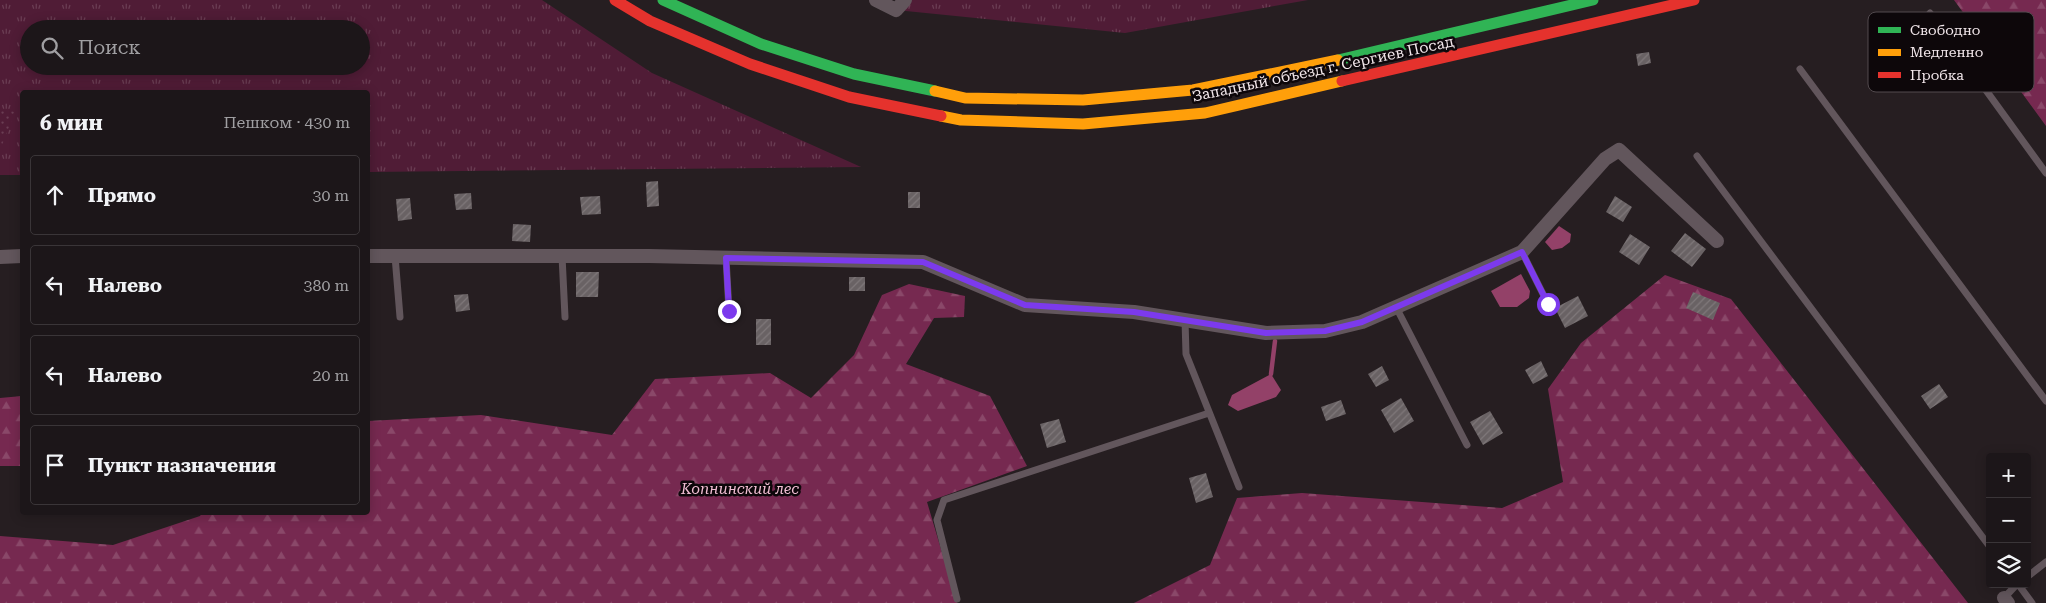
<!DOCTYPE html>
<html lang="ru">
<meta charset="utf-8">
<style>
:root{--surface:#1c1619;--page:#292326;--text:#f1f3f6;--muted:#a09fa2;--line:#3a3538}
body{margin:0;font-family:"Roboto Serif",serif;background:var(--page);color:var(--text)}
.controls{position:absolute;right:15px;bottom:15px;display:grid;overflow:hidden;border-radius:5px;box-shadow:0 2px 12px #0003}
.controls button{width:45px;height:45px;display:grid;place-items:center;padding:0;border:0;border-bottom:1px solid var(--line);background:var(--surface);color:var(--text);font:25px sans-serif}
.stop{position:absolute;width:15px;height:15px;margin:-11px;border:4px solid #7c3aed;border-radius:50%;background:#fff}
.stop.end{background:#7c3aed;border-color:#fff;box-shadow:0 1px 5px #0008}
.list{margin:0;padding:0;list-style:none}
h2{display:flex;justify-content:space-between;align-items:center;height:65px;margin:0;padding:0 20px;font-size:21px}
h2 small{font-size:16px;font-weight:400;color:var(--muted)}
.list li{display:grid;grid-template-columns:32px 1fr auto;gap:15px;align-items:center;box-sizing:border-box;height:80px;margin:0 10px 10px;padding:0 10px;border:1px solid var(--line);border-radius:5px}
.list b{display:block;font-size:19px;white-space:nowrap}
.list em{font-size:16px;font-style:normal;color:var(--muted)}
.icon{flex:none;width:28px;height:28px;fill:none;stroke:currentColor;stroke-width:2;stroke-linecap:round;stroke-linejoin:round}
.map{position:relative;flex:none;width:2046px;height:603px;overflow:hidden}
.search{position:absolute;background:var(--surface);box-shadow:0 2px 12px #0003;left:20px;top:20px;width:350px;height:55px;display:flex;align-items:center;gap:12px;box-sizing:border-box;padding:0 18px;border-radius:28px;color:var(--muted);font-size:19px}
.panel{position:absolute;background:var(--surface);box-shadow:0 2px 12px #0003;left:20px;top:90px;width:350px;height:425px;border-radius:5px}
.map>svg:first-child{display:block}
</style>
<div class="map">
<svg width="2046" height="603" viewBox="0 0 2046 603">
<defs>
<pattern id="grass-tufts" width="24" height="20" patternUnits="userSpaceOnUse" patternTransform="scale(1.25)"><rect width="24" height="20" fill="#501c36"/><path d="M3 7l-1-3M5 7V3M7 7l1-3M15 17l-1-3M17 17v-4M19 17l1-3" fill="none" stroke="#6a3d53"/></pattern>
<pattern id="forest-firs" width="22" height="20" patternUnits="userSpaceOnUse" patternTransform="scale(1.25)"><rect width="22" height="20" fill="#762950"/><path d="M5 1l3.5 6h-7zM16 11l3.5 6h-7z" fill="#8a4869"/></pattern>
<pattern id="park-dots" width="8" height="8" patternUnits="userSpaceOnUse" patternTransform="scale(1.25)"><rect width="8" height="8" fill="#501c36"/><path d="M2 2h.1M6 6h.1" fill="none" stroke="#6a3d53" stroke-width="1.8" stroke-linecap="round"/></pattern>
<pattern id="building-hatch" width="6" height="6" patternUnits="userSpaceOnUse" patternTransform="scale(1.25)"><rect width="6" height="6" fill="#696264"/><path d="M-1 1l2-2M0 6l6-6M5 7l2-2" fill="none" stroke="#7f787a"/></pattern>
</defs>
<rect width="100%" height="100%" fill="#261e21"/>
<path fill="url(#grass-tufts)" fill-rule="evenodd" d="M0 0H542L652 73 861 167 368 172V92H22V175H0ZM29 29H361V66H29Z
M905 0H1308L1125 33 896 10Z"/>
<path fill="url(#forest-firs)" d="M1954 0H2046V126Z
M1665 275 1731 299 1968 603H1134L1210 565 1237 498 1302 493 1502 508 1563 482 1548 389 1581 343Z
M909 284 965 296 964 317 934 318 906 364 990 396 1027 466 927 502 957 603H0V536L113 545 200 516 202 513 368 512V421L481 415 612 435 655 379 770 373 811 398 854 355 882 295Z
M22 396V466H0V398Z"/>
<path fill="url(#park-dots)" d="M0 108 15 112 0 150Z"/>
<path fill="#934168" d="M1559 226 1571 234 1570 242 1562 248 1552 250 1545 242Z
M1521 274 1530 291 1529 298 1517 307H1500L1491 291Z
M1271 374 1281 390 1276 397 1238 411 1228 405 1232 395Z"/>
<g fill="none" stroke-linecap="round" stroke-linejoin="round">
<path stroke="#934168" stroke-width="4.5" d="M1271 374 1275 341"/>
</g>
<path fill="url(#building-hatch)" d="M1649 52 1651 63 1638 66 1636 54Z
M658 181 659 206 647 207 646 182Z
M908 192H920V208H908Z
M471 193 472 209 456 210 454 194Z
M600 196 601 214 582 215 580 197Z
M1615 196 1632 207 1623 222 1606 212Z
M410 198 412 219 398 221 396 199Z
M513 224 531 225 530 242 512 241Z
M1685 233 1706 249 1692 267 1671 251Z
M1630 234 1650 247 1639 265 1619 252Z
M576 272H599L598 297H576Z
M849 277H865V291H849Z
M1693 292 1720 303 1713 320 1686 308Z
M468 294 470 310 456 312 454 295Z
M1578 296 1588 316 1565 328 1555 308Z
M756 319H771V345H756Z
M1541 361 1548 376 1533 384 1525 370Z
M1382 366 1389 380 1376 387 1368 374Z
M1939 384 1948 397 1930 409 1921 396Z
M1401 398 1414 421 1394 433 1381 410Z
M1341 400 1346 414 1326 421 1321 407Z
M1490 411 1503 433 1483 445 1470 422Z
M1059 419 1066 442 1047 448 1040 424Z
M1206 473 1213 497 1196 503 1189 478Z"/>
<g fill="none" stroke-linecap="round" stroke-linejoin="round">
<path stroke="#62565c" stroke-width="7" d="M1930 13 2046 173
M1800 69 2046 401
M1697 156 1990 547
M1522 252 1548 304
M395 256 400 317
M562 256 565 317
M726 258 729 311
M1396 307 1467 445
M1185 320 1186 354 1239 487
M2027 577 2046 562
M2018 584 2032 603
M2004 598 2017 584
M957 599 937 520 944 500 1209 413"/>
<path stroke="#62565c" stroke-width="14" d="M876 0 896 10 905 0
M368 256H649L923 262 1025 305 1134 312 1266 333 1325 331 1362 322 1522 252 1605 159 1619 150 1717 241
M0 257 22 256
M2004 598 2008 603"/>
<path stroke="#30b455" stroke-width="11" d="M663 0 761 44 854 74 935 91
M1338 60 1593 0"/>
<path stroke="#ff9f0a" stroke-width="11" d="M935 91 965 98 1083 100 1193 90 1338 60
M941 116 961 120 1083 124 1205 113 1342 81"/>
<path stroke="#e5322d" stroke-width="11" d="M615 0 650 21 750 64 849 97 941 116
M1342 81 1694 0"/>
</g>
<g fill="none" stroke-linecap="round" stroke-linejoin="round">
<path stroke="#7c3aed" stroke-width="6" d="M729 311 726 258 923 262 1025 305 1134 312 1266 333 1325 331 1362 322 1522 252 1548 304"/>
</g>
<g text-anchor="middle" stroke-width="5" stroke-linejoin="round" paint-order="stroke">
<g font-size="15" fill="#f2e7eb" stroke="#0d070a">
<text transform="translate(1323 69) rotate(-12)" y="5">Западный объезд г. Сергиев Посад</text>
</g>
<g font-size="15" font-style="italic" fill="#f1bed3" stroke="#0d070a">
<text x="740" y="494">Копнинский лес</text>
</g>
</g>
<rect x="1868" y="12" width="166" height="80" rx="8" fill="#0d070a" stroke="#524a4e" stroke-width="1"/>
<rect x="1878" y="27" width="23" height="6" fill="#30b455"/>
<rect x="1878" y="49" width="23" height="7" fill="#ff9f0a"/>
<rect x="1878" y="72" width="23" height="6" fill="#e5322d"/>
<g font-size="14" fill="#f2e7eb">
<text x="1910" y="35">Свободно</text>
<text x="1910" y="57">Медленно</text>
<text x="1910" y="80">Пробка</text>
</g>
</svg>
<div class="controls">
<button>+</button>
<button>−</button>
<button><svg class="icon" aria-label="layers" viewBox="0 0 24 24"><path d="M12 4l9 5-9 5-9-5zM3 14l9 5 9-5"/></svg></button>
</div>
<div class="stop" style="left:1548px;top:304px"></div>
<div class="stop end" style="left:729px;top:311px"></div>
<div class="search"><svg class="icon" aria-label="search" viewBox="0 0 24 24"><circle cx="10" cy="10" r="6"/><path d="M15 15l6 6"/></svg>Поиск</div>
<section class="panel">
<h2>6 мин<small>Пешком · 430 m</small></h2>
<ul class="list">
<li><svg class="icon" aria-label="ahead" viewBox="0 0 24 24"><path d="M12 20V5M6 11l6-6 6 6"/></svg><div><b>Прямо</b></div><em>30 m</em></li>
<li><svg class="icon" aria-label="left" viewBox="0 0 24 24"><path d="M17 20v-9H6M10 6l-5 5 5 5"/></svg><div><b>Налево</b></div><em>380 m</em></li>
<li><svg class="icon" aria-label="left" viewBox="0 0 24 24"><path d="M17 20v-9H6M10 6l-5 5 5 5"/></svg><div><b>Налево</b></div><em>20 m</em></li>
<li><svg class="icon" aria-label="arrive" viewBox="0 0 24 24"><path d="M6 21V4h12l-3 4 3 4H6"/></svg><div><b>Пункт назначения</b></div></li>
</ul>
</section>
</div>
